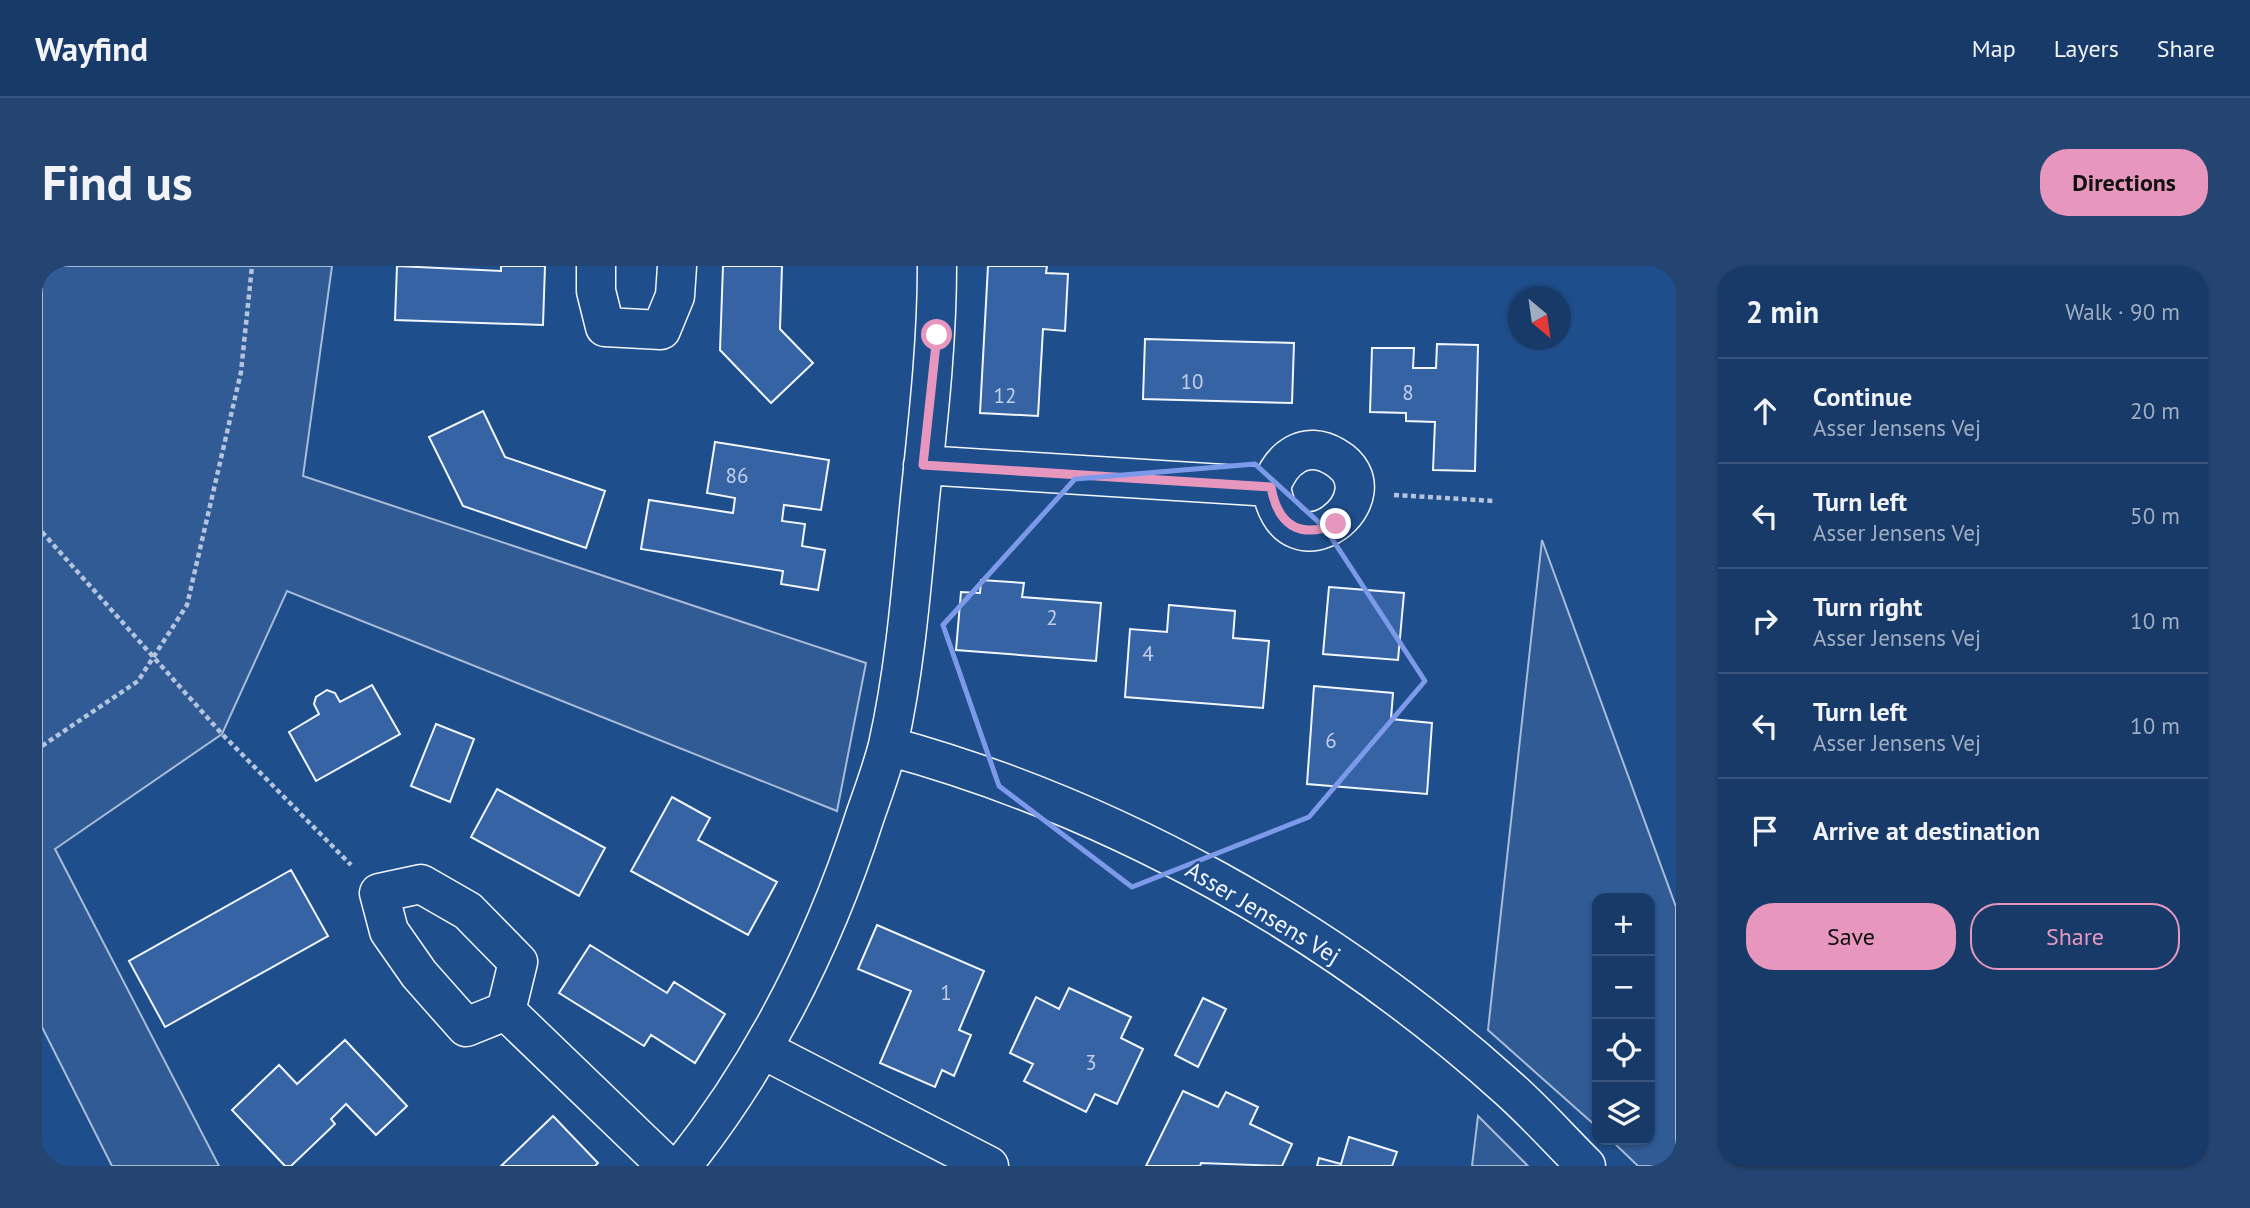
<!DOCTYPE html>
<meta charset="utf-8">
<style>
:root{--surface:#173a69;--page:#244571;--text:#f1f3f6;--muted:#9eadc0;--line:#36547d;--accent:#e797bd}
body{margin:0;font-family:"PT Sans",sans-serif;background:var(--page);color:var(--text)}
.controls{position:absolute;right:21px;bottom:21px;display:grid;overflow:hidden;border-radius:14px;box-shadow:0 2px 5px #0004}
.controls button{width:63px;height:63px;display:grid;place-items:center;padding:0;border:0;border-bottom:2px solid var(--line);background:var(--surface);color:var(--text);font:35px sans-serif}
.compass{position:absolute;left:1466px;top:21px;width:63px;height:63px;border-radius:50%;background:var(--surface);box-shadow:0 2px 5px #0004;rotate:151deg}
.stop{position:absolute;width:21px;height:21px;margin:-16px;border:5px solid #e797bd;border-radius:50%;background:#fff}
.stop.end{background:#e797bd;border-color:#fff;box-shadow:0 2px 7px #0008}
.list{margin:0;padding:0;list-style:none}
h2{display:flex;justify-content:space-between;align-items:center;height:91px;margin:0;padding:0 28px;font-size:30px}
h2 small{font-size:23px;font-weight:400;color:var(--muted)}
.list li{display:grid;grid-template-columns:46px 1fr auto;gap:21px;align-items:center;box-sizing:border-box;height:105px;padding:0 28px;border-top:2px solid var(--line)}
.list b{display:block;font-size:26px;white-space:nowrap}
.list p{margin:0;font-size:23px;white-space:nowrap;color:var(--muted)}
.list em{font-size:23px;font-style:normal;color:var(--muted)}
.actions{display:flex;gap:14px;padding:21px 28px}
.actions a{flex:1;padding:16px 0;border:2px solid var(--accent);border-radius:28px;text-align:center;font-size:24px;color:var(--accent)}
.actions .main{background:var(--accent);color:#111}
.icon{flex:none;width:38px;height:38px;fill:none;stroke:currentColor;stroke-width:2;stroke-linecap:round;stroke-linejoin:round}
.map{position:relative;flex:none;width:1634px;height:900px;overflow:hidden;border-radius:28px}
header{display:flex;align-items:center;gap:42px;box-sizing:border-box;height:98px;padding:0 35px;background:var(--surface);border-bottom:2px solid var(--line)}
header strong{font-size:33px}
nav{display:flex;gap:38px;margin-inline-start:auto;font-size:24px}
.intro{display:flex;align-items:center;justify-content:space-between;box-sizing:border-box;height:168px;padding:0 42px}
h1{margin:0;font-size:49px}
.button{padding:18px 32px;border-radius:28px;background:var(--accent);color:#111;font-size:24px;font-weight:700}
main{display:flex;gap:42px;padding:0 42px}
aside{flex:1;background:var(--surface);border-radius:28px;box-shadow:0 2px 5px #0004}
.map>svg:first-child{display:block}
</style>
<header>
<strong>Wayfind</strong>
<nav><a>Map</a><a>Layers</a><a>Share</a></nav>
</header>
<div class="intro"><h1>Find us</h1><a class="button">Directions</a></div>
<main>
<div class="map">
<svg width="1634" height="900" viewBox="0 0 1634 900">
<rect width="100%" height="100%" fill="#1f4e8c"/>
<path fill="#305b95" stroke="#a8bbd7" stroke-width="2" d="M0 0H290L261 210 824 397 795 545 245 325 180 468 13 583 177 900H70L0 761Z
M1500 274 1634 641V900H1596L1569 874H1608V632H1555V861L1446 764Z
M1436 850 1486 900H1430Z"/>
<path fill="#3563a3" stroke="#f2f6ff" stroke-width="2" d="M355 0 459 5V0H503L501 59 353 54Z
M681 0H740L738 63 771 97 729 137 678 84Z
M946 0H1005L1004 7 1026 8 1023 65 1001 63 996 150 938 147Z
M1103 73 1252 77 1250 137 1101 133Z
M1395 78 1436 79 1433 205 1391 204 1393 156 1364 155V147L1328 146 1330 82H1372L1371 102H1394Z
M441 145 463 191 563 225 544 282 421 240 387 171Z
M673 176 787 194 779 244 742 239 740 255 763 258 760 280 783 284 776 324 739 318 741 305 599 283 607 234 691 247 693 232 665 227Z
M939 314 982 317 980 331 1059 337 1054 395 914 384 919 326 938 327Z
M1287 321 1362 327 1356 394 1281 388Z
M1127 339 1193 345 1191 372 1227 375 1221 442 1083 431 1088 363 1125 366Z
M330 419 358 468 274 515 247 466 277 448 272 438 274 431 285 424 293 427 298 436Z
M1272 420 1351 427 1349 453 1390 457 1385 528 1265 518Z
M394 458 432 473 408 536 369 520Z
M455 523 563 582 537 630 429 571Z
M630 531 668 552 656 574 735 616 706 669 589 605Z
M249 604 286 670 123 761 87 695Z
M835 659 942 705 917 764 929 769 912 810 900 804 893 821 838 797 869 725 816 703Z
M548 679 625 727 632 716 683 748 653 797 609 769 602 780 517 727Z
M1027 722 1089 751 1079 772 1101 783 1075 838 1053 828 1044 846 982 815 991 798 968 787 994 731 1017 743Z
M1161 732 1184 743 1156 801 1133 789Z
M303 774 365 840 334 869 304 838 289 853 293 858 249 900H243L190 844 237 799 255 818Z
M1141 825 1176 841 1184 826 1216 841 1208 858 1250 878 1240 900 1159 897 1158 900H1104Z
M511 850 556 897 553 900H459Z
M1307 871 1355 886 1350 900H1275L1277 892 1299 898Z"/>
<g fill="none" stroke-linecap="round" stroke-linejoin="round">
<defs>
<path id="street" d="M554 0V25L563 61 619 64 633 30 635 0
M881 199 1229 221C1239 192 1263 173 1293 191 1357 228 1247 320 1229 221
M846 480C1073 542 1291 664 1466 822 1493 846 1518 874 1544 900
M379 618 426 645 476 696 464 745 424 761 377 708 347 665 337 627Z
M464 745 625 900
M720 783 947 900
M640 900C724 794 782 678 823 550 831 527 840 503 846 479 864 399 870 314 878 232 886 155 895 78 895 0"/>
</defs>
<use href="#street" stroke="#f2f6ff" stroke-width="41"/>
<path stroke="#b3c4dc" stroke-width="4.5" stroke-dasharray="5 3.5" stroke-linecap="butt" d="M1352 229 1452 235
M0 266 180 468 309 599
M0 480 96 415 145 339 199 106 210 0"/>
<use href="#street" stroke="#1f4e8c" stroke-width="38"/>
</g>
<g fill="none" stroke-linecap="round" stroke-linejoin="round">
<path stroke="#e797bd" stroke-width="9" d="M895 69 881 199 1229 221C1236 260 1258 273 1294 258"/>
</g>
<path fill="none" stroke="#7d9aea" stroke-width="5" stroke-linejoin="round" d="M1213 198 1283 262 1383 415 1267 551 1090 621 957 520 901 359 1033 213Z"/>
<g text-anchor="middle" stroke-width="5" stroke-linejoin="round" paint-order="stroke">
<g font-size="21" fill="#c3d1e8">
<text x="1150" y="123">10</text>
<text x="1366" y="134">8</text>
<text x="963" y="137">12</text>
<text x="695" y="217">86</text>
<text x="1010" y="359">2</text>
<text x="1106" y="395">4</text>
<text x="1289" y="482">6</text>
<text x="904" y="734">1</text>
<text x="1049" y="804">3</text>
</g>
<g font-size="24" fill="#f2f6ff" stroke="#1f4e8c">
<text transform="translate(1221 647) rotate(31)" y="8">Asser Jensens Vej</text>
</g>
</g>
</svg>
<div class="controls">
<button>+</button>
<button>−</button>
<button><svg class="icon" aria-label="locate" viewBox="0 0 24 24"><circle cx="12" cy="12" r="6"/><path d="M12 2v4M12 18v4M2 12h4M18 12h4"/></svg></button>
<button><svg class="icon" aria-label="layers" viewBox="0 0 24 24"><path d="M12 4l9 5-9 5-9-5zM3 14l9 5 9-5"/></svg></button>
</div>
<svg class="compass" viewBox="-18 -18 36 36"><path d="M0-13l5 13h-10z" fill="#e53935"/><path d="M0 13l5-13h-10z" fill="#9eadc0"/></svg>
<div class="stop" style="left:895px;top:69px"></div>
<div class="stop end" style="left:1294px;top:258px"></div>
</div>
<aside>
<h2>2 min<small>Walk · 90 m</small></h2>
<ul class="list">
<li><svg class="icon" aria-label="ahead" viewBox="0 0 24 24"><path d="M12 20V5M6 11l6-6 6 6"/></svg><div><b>Continue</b><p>Asser Jensens Vej</p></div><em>20 m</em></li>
<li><svg class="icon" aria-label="left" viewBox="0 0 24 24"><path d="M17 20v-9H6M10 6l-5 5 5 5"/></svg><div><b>Turn left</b><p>Asser Jensens Vej</p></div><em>50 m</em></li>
<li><svg class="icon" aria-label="right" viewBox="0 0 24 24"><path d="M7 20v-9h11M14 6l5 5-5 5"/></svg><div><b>Turn right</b><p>Asser Jensens Vej</p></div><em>10 m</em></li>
<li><svg class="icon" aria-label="left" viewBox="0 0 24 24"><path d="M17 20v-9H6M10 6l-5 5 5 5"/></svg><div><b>Turn left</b><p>Asser Jensens Vej</p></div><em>10 m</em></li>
<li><svg class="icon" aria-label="arrive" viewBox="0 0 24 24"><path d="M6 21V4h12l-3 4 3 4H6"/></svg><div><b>Arrive at destination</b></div></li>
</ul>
<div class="actions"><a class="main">Save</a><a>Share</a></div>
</aside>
</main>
